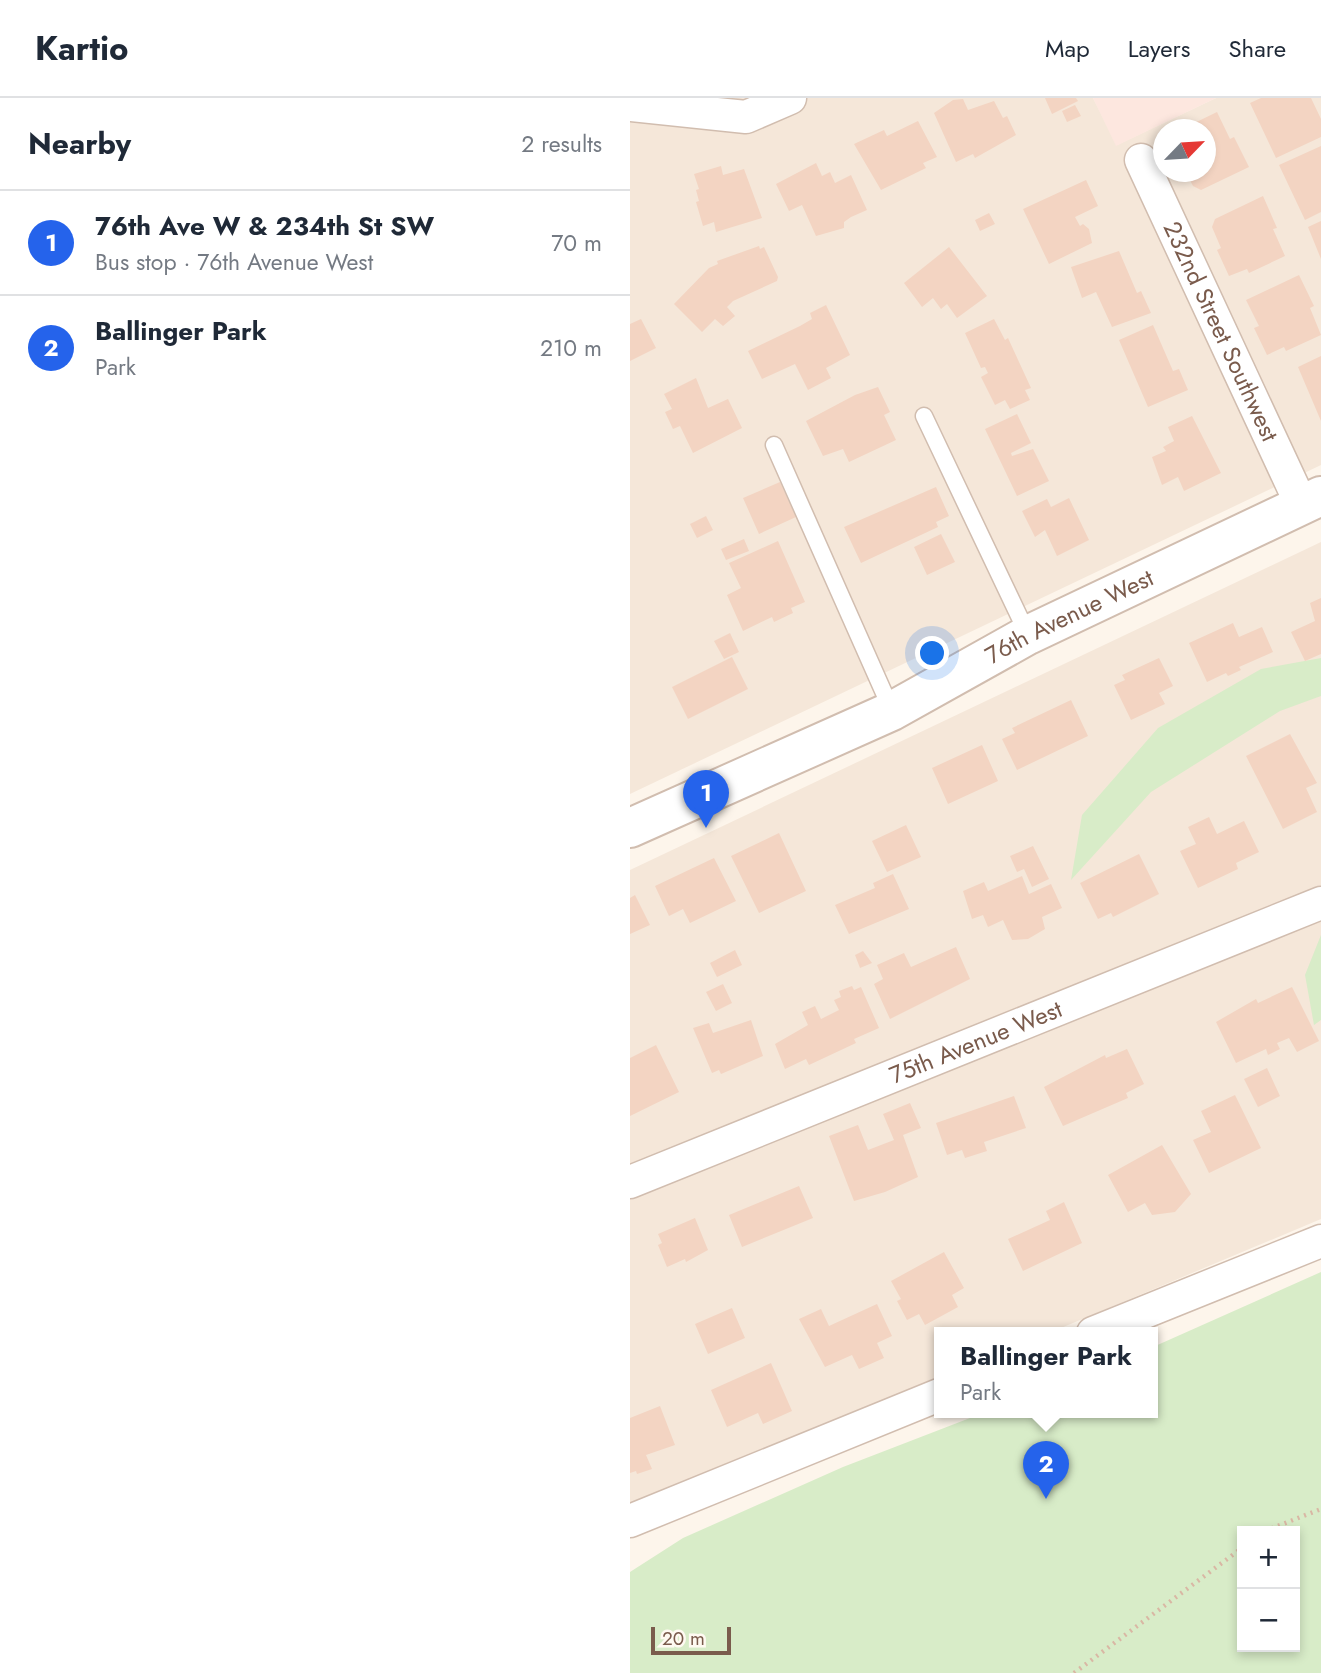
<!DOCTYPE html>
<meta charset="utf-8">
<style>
:root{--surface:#fff;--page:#f6f6f7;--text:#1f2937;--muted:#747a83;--line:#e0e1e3;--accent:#2563eb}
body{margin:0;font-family:Jost,sans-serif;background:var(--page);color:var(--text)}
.controls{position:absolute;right:21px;bottom:21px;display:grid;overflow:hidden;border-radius:0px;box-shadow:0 4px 10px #0003}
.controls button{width:63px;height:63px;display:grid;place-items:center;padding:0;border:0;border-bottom:2px solid var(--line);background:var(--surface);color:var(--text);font:35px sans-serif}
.compass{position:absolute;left:523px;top:21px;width:63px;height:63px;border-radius:50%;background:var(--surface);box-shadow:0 4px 10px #0003;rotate:65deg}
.scale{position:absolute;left:21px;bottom:18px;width:80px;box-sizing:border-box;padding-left:7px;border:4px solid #7a5b4c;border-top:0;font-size:19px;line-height:24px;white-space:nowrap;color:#7a5b4c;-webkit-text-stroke:5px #fffaf2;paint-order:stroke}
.you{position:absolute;left:303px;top:556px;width:24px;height:24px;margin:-18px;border:5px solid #fff;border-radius:50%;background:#1a73e8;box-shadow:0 0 0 10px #1a73e833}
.badge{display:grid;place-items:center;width:46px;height:46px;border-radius:50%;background:var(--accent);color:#fff;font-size:23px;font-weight:700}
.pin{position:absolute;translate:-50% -58px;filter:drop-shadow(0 2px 4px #0008)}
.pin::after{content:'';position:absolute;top:37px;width:24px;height:21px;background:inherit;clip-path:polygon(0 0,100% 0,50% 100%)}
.popup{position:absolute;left:304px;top:1229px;width:224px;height:91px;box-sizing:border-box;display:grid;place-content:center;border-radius:0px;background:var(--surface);filter:drop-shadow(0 2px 5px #0005);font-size:23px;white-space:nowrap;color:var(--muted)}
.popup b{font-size:26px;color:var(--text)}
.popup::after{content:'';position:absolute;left:50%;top:100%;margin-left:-14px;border:14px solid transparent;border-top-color:var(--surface)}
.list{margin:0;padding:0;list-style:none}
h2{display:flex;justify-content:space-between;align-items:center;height:91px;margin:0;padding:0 28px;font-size:30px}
h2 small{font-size:23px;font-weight:400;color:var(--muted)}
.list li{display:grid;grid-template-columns:46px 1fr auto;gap:21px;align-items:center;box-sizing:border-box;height:105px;padding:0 28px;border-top:2px solid var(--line)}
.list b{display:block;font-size:26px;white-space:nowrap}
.list p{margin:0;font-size:23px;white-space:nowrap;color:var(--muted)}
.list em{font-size:23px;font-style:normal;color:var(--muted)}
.map{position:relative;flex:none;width:691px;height:1575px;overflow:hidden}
header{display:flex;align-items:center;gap:42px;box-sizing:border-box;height:98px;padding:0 35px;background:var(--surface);border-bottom:2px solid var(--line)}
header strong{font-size:33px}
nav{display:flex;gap:38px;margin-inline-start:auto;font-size:24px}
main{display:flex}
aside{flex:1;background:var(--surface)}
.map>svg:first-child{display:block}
</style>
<header>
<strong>Kartio</strong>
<nav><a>Map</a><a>Layers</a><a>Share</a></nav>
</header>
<main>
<aside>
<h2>Nearby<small>2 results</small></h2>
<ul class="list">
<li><span class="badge">1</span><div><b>76th Ave W &amp; 234th St SW</b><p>Bus stop · 76th Avenue West</p></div><em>70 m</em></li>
<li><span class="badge">2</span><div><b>Ballinger Park</b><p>Park</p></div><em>210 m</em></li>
</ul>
</aside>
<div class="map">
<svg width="691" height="1575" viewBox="0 0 691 1575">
<rect width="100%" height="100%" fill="#fdf5eb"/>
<path fill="#f5e7d9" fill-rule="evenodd" d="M0 0H463L487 47 586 0H691V367L0 696ZM534 32H576V74H534Z
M691 444V1121L419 1235H309V1282L0 1414V772Z"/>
<path fill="#fde7df" d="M463 0H586L486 48Z"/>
<path fill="#d8ecc8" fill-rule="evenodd" d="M691 560V598L650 613 521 694 441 782 452 717 528 630 631 571Z
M691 837V922L684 927 675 877Z
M691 1174V1575H0V1474L53 1440 213 1369 353 1315H523V1249ZM665 1433V1549H612V1433Z"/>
<path fill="#f3d4c2" d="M415 0H446L448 3 422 16Z
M631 0H681L691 21V39L646 60 620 5Z
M333 1 338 12 364 3 373 20 377 18 386 37 345 60 343 56 326 64 304 15 323 2Z
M445 7 451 18 437 24 432 13Z
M587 14 600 41 604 39 619 69 571 92 563 88 556 74H576V32H550Z
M288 23 307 59 293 65 296 70 251 92 224 46 254 32 257 38Z
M691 48V114L675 122 649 67Z
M186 65 192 78 200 74 205 85 221 77 237 112 221 119 214 124V130L186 138 172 107 159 113 146 86Z
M91 68 93 77 114 71 132 120 86 134 84 124 73 128 66 104 69 103 66 92 69 91 64 76Z
M456 82 468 108 445 119 450 128 453 126 459 131 462 145 419 166 393 111Z
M633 98 647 130 643 131 655 158 619 175 617 171 599 178 587 152 591 150 582 129 585 121Z
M359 115 365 126 350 133 345 122Z
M691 123V161L678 129Z
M129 148 130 151 134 149 148 179 147 183 103 203 97 209 105 218 93 228 85 221 72 234 44 206 79 170 88 166 87 163Z
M319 149 357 198 327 220 317 206 311 211 303 200 292 209 274 185Z
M489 153 507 195 511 193 521 215 482 229 466 194 452 200 441 169Z
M669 177 684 208 680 210 691 237 656 253 654 249 637 257 624 230 629 228 616 202Z
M196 207 220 257 196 270 201 280 178 292 165 266 132 281 118 253 170 228 182 221 180 215Z
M11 221 26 250 0 263V226Z
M364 221 375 242 378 240 401 290 395 292 400 302 380 311 375 302 365 307 351 279 358 275 355 269 351 270 335 235Z
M523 227 543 273 549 271 558 292 518 309 489 242Z
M691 258V323L668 269Z
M66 280 78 310 98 301 112 330 63 355 50 328 43 331 35 314 42 311 34 296Z
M248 289 260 314 254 317 266 342 219 364 213 351 193 358 176 323 225 297Z
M387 316 401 345 381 355 382 358 403 351 419 383 387 398 355 331Z
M562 318 591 375 554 393 548 379 532 387 522 359 536 353 533 349 544 343 538 329Z
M150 384 166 419 129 436 113 400Z
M306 389 319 418 306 424 308 429 231 465 214 429Z
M439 400 459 442 427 458 415 432 405 439 392 413 417 401 421 409Z
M76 418 83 432 67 440 60 426Z
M311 436 325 464 297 477 284 449Z
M114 441 119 453 96 462 91 451Z
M148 443 175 504 161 510 163 515 144 524 142 519 113 533 97 497 111 490 99 465Z
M691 500V556L675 563 661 534 685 523 680 505Z
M603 525 609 539 632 529 643 554 609 569 611 572 598 578 596 575 577 584 559 545Z
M100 535 109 554 94 561 84 543Z
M102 559 118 591 58 621 42 589Z
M529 560 543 588 529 595 535 606 501 622 484 587 495 582 492 577Z
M441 602 458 638 387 672 372 641 385 635 382 630Z
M660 636 687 685 676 690 687 714 653 731 616 658Z
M352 647 368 683 318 706 302 670Z
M579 719 587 736 614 723 629 754 606 765 608 771 568 790 550 753 566 746 558 729Z
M276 727 291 759 257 774 242 743Z
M149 735 176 793 129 815 101 758Z
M403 748 419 781 402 789 394 771 387 774 380 758Z
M509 756 529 796 483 819 481 815 468 821 450 785Z
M84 760 106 803 60 825 53 811 39 818 25 788Z
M263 776 279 811 219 836 205 807 245 790 243 785Z
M392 778 399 796 421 786 432 810 412 819 415 831 398 841 382 842 373 822 358 829 353 817 342 821 333 793 354 784 358 793Z
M5 797 20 827 0 836V800Z
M326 849 340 881 260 921 244 886 253 881 247 867 274 855 281 869Z
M105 852 112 867 87 879 80 865Z
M233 853 242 865 230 870 225 857Z
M93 886 102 905 86 913 76 894Z
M222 888 224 892 231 889 249 930 224 941 226 945 179 967 176 961 155 971 145 946 178 927 172 914 185 908 191 921 209 912 204 902 211 899 209 893Z
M662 889 689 943 667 954 659 940 647 945 650 951 638 957 636 951 606 965 586 924 626 901 628 905Z
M121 922 133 958 91 976 89 972 82 975 63 930 79 925 83 935Z
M26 947 49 994 0 1018V960Z
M497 951 514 986 496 995 498 1000 433 1028 414 989 475 957 476 960Z
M637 970 650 998 628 1009 614 981Z
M605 997 631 1050 579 1075 563 1042 581 1034 571 1013Z
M384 998 396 1030 354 1044 357 1053 335 1060 332 1052 317 1057 306 1025Z
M280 1005 291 1030 273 1037 288 1079 255 1094 224 1103 199 1038 228 1027 238 1052 264 1042 253 1016Z
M532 1047 561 1096 545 1114 522 1117 515 1105 498 1114 478 1077Z
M169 1088 183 1120 112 1149 99 1117Z
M434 1104 452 1145 393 1173 378 1141 420 1122 416 1113Z
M65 1120 78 1152 56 1164 55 1161 37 1169 28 1147 32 1145 28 1136Z
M314 1154 334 1190 322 1197 328 1209 295 1227 289 1216 277 1222 267 1203 271 1201 261 1183Z
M247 1206 262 1238 247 1245 254 1260 229 1271 222 1257 195 1269 169 1221 191 1211 199 1228Z
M102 1210 115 1240 78 1256 65 1226Z
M141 1265 162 1313 133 1326 128 1315 97 1329 81 1292Z
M30 1308 45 1347 16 1357 22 1371 7 1376 6 1373 0 1375V1320Z"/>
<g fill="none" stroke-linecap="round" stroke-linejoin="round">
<defs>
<path id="service" d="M294 318 398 537
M144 347 262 613"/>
<g id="minor">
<path d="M0 7 116 19 160 0"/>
<path id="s1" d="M511 62 671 406"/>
<path id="s2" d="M0 1084 691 805"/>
<path d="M463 1235 691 1143"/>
<path d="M0 1423 309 1297"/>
</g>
<g id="tertiary">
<path id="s3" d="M0 730 262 613 398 537 691 398"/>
</g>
</defs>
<use href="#service" stroke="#d1bdaf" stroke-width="19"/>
<use href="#minor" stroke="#d1bdaf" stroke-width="35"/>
<use href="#tertiary" stroke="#d1bdaf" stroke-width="42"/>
<path stroke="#d9b7a4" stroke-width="4.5" stroke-dasharray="2 5" stroke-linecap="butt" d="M635 1433 691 1411
M444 1575 612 1450"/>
<use href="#service" stroke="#fff" stroke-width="16"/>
<use href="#minor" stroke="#fff" stroke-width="32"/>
<use href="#tertiary" stroke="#fff" stroke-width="38"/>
</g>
<g text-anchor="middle" stroke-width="6" stroke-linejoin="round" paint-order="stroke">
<g font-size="24" fill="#7a5b4c" stroke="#fffaf2">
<text dy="8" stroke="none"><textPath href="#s1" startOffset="189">232nd Street Southwest</textPath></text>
<text dy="8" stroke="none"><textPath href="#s3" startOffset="488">76th Avenue West</textPath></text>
<text dy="8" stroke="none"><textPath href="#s2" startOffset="373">75th Avenue West</textPath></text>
</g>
</g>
</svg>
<div class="controls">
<button>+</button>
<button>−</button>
</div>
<svg class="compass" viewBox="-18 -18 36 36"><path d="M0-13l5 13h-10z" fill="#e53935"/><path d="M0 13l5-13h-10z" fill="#747a83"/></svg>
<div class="scale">20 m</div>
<div class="you"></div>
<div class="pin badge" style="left:76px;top:730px">1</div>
<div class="pin badge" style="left:416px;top:1401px">2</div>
<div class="popup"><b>Ballinger Park</b>Park</div>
</div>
</main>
